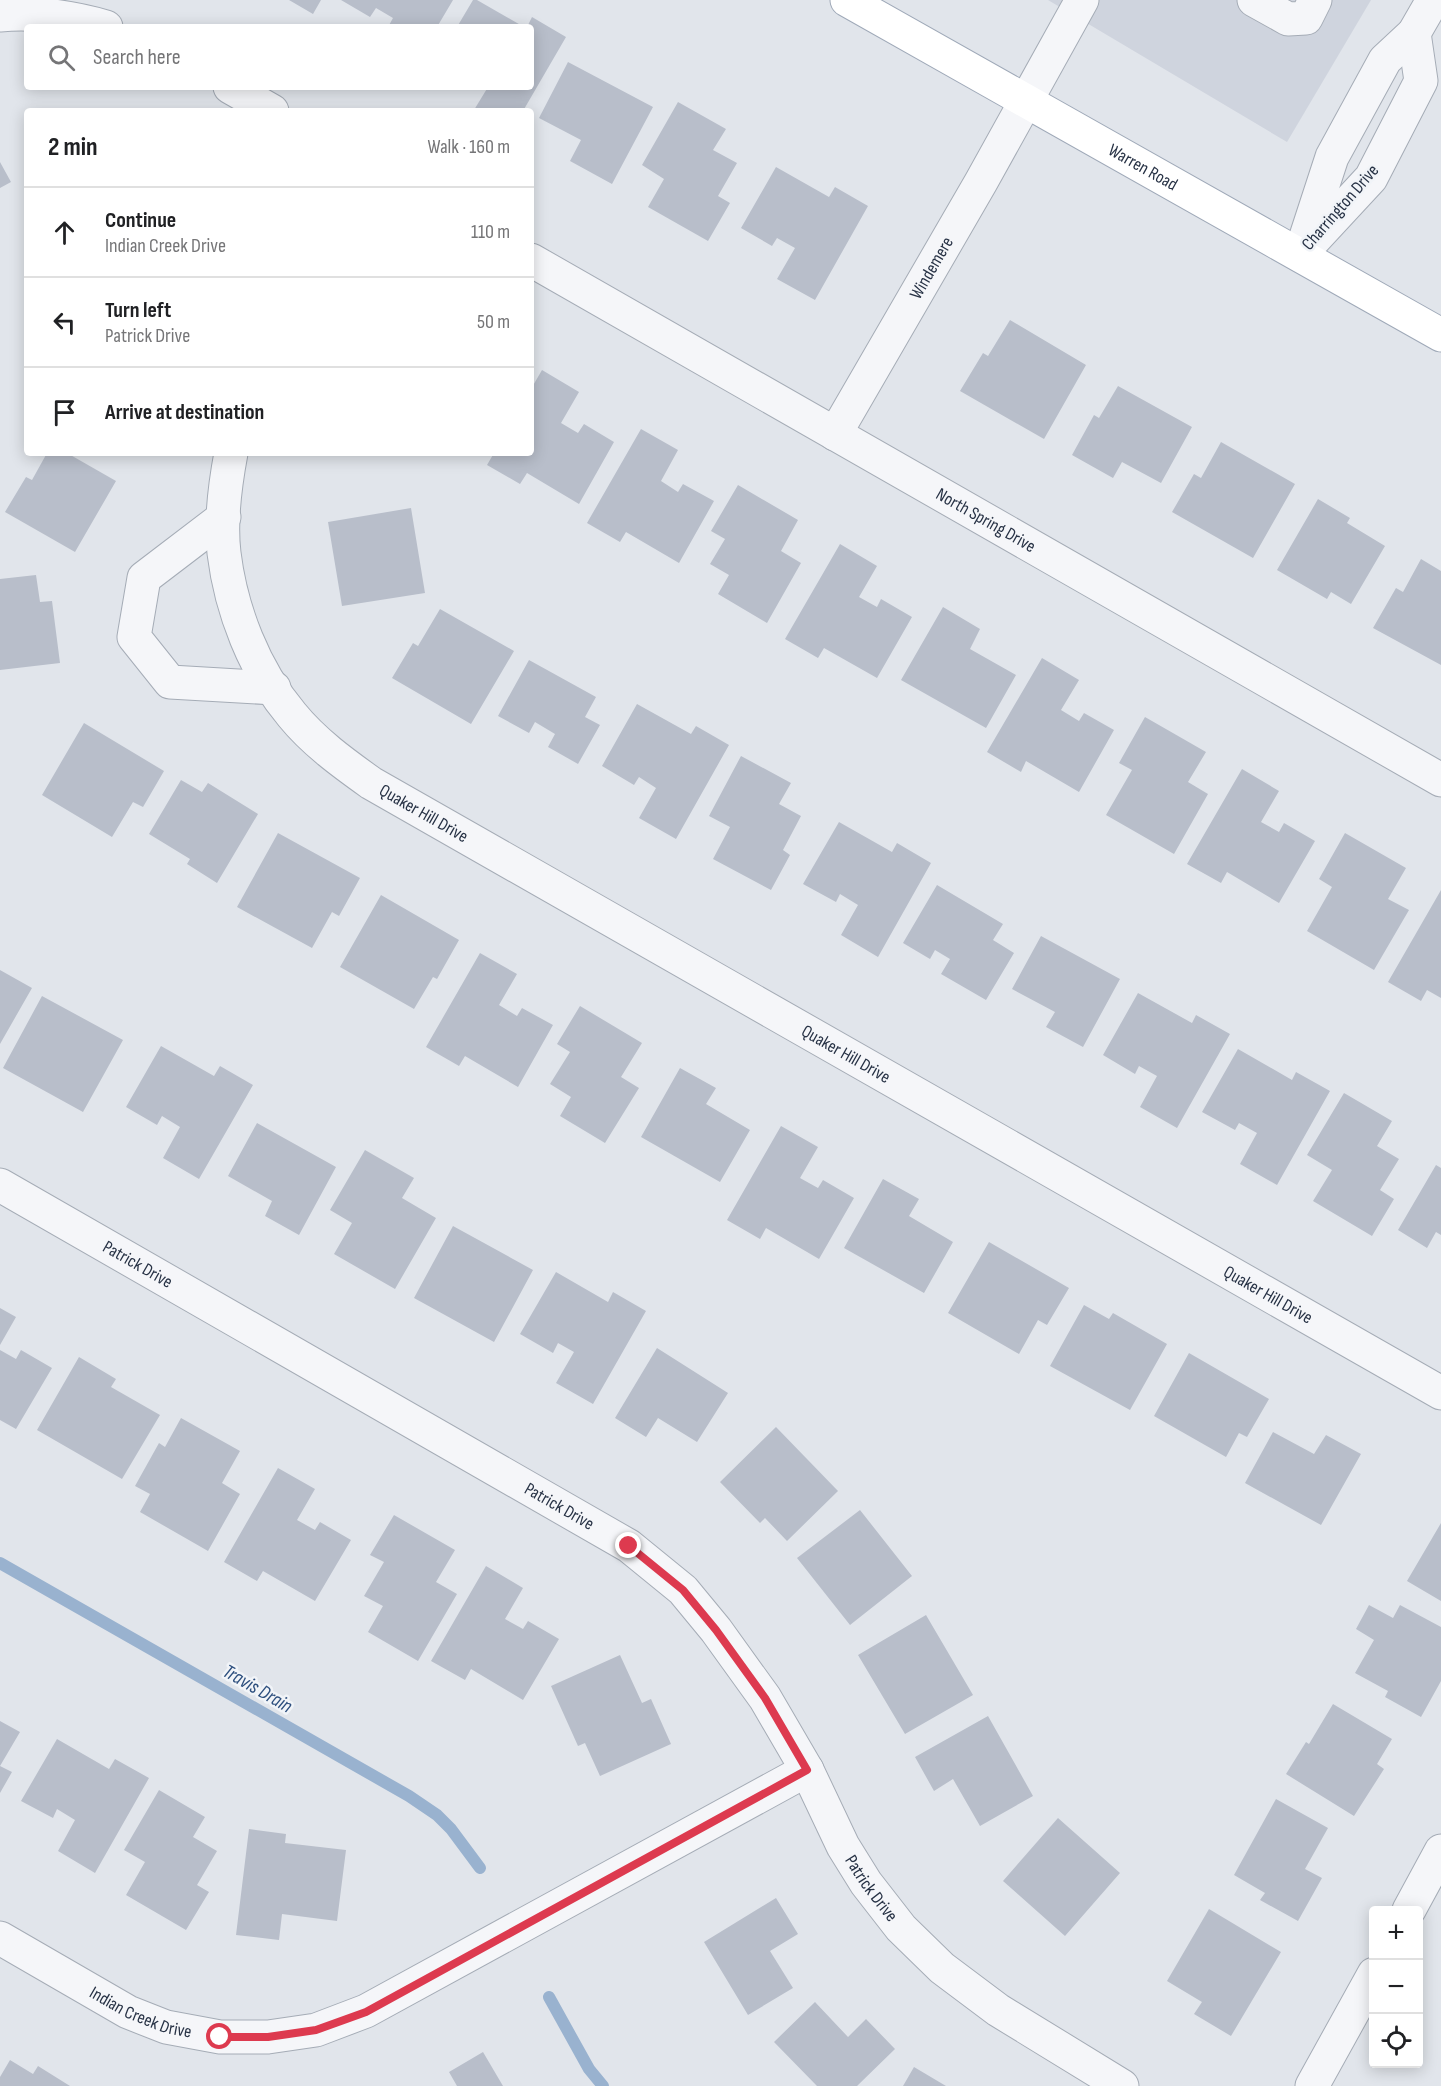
<!DOCTYPE html>
<meta charset="utf-8">
<style>
:root{--surface:#fff;--page:#f6f6f6;--text:#202124;--muted:#757577;--line:#e0e0e0}
body{margin:0;font-family:"Sofia Sans Condensed",sans-serif;background:var(--page);color:var(--text)}
.controls{position:absolute;right:18px;bottom:18px;display:grid;overflow:hidden;border-radius:6px;box-shadow:0 3px 15px #0003}
.controls button{width:54px;height:54px;display:grid;place-items:center;padding:0;border:0;border-bottom:2px solid var(--line);background:var(--surface);color:var(--text);font:30px sans-serif}
.stop{position:absolute;width:18px;height:18px;margin:-14px;border:4px solid #dd3a4f;border-radius:50%;background:#fff}
.stop.end{background:#dd3a4f;border-color:#fff;box-shadow:0 2px 6px #0008}
.list{margin:0;padding:0;list-style:none}
h2{display:flex;justify-content:space-between;align-items:center;height:78px;margin:0;padding:0 24px;font-size:26px}
h2 small{font-size:20px;font-weight:400;color:var(--muted)}
.list li{display:grid;grid-template-columns:39px 1fr auto;gap:18px;align-items:center;box-sizing:border-box;height:90px;padding:0 24px;border-top:2px solid var(--line)}
.list b{display:block;font-size:22px;white-space:nowrap}
.list p{margin:0;font-size:20px;white-space:nowrap;color:var(--muted)}
.list em{font-size:20px;font-style:normal;color:var(--muted)}
.icon{flex:none;width:33px;height:33px;fill:none;stroke:currentColor;stroke-width:2;stroke-linecap:round;stroke-linejoin:round}
.map{position:relative;flex:none;width:1441px;height:2086px;overflow:hidden}
.search{position:absolute;background:var(--surface);box-shadow:0 3px 15px #0003;left:24px;top:24px;width:510px;height:66px;display:flex;align-items:center;gap:15px;box-sizing:border-box;padding:0 21px;border-radius:6px;color:var(--muted);font-size:22px}
.panel{position:absolute;background:var(--surface);box-shadow:0 3px 15px #0003;left:24px;top:108px;width:510px;height:348px;border-radius:6px}
.map>svg:first-child{display:block}
</style>
<div class="map">
<svg width="1441" height="2086" viewBox="0 0 1441 2086">
<rect width="100%" height="100%" fill="#e1e5eb"/>
<path fill="#cfd4de" d="M1048 0H1371L1287 142Z"/>
<g fill="none" stroke-linecap="round" stroke-linejoin="round">
<path stroke="#99b2cf" stroke-width="12" d="M0 1563 409 1796 437 1815 451 1829 480 1868
M549 1997 589 2069 603 2086"/>
</g>
<path fill="#b8beca" d="M289 0H321L313 14Z
M341 0H453L437 27H388L393 18 376 8 370 17Z
M473 0H477L524 27H457Z
M532 17 566 37 523 111 474 110 488 87H531V27H527Z
M568 62 653 107 612 184 570 161 581 140 539 118Z
M678 102 726 129 713 150 737 163 718 196 730 203 708 241 648 207 664 179 642 165Z
M0 162 11 182 0 188Z
M776 167 829 197 835 187 868 206 815 300 777 279 795 248 777 238 772 246 741 228Z
M1010 320 1086 365 1044 439 960 391 983 353 988 356Z
M542 370 579 392 561 423 578 433 584 424 614 442 579 504 527 473 520 484 487 465 494 453H531V389Z
M1118 386 1192 427 1161 483 1122 462 1113 478 1072 455 1094 415 1099 418Z
M641 429 678 450 661 481 678 492 683 484 714 501 679 563 626 532 620 542 587 523Z
M1221 442 1295 484 1253 558 1172 512 1194 474 1201 478Z
M47 453H67L116 481 75 552 5 512 26 477 32 480Z
M738 485 798 520 781 551 801 563 767 623 718 594 729 575 710 564 725 539 711 531Z
M1318 499 1350 518 1347 523 1385 546 1351 604 1331 592 1327 599 1277 570Z
M411 508 425 593 342 606 328 522Z
M840 544 877 566 859 597 877 607 881 599 912 617 877 678 824 648 818 658 785 639Z
M1421 559 1441 571V665L1373 628 1396 588 1403 592Z
M36 575 40 602 52 601 60 663 0 670V579Z
M943 607 980 629 970 649 1016 675 986 728 901 680Z
M440 609 514 651 471 724 392 678 413 643 418 646Z
M1042 658 1079 680 1061 710 1079 721 1084 713 1114 730 1079 792 1026 761 1021 772 987 752Z
M529 660 596 697 585 717 600 725 578 764 548 747 555 734 535 722 529 733 498 716Z
M637 704 691 734 696 726 729 745 676 839 639 818 656 788 639 777 634 785 602 766Z
M1145 717 1206 752 1188 782 1208 794 1174 854 1106 815 1132 770 1119 763Z
M84 723 164 771 143 807 133 802 112 837 42 795Z
M741 756 791 783 779 804 801 816 783 850 790 855 771 890 713 859 730 827 709 816Z
M1242 769 1279 791 1261 822 1279 832 1284 823 1315 841 1279 903 1227 872 1221 883 1187 864Z
M181 780 202 792 208 783 258 814 217 883 187 864 190 859 149 834Z
M839 822 892 852 897 843 931 863 878 957 841 935 858 905 840 894 836 902 803 884Z
M278 833 360 878 339 916 332 912 312 948 237 907Z
M1345 833 1406 868 1388 899 1409 910 1374 970 1307 931 1332 887 1319 879Z
M937 885 1003 924 993 940 1014 953 986 1000 941 974 950 959 935 950 930 959 903 943Z
M1441 890V998L1427 990 1421 1001 1388 982Z
M381 895 459 940 437 979 433 977 414 1009 340 967Z
M1041 936 1120 979 1083 1047 1046 1027 1055 1012 1012 989Z
M480 953 517 974 499 1005 517 1016 522 1008 553 1025 518 1087 465 1056 459 1066 426 1047Z
M0 970 32 988 0 1044Z
M1138 993 1192 1023 1196 1015 1230 1034 1177 1128 1140 1107 1157 1076 1139 1066 1135 1074 1103 1055Z
M42 996 123 1040 83 1112 3 1068Z
M580 1006 642 1043 621 1077 639 1088 605 1143 560 1116 571 1097 550 1084 570 1052 557 1044Z
M161 1046 214 1076 220 1066 253 1085 199 1179 163 1158 180 1127 162 1116 157 1125 126 1107Z
M1238 1049 1292 1080 1296 1072 1330 1091 1277 1185 1240 1164 1257 1133 1239 1123 1235 1130 1202 1112Z
M680 1068 716 1088 706 1104 750 1130 720 1182 641 1137Z
M1344 1093 1392 1121 1377 1146 1399 1159 1380 1190 1394 1199 1372 1236 1313 1201 1332 1170 1307 1155Z
M257 1123 336 1167 299 1235 265 1216 272 1201 228 1176Z
M781 1126 818 1147 800 1178 818 1188 823 1180 854 1198 819 1259 766 1228 760 1239 727 1220Z
M365 1150 414 1178 402 1198 436 1218 395 1289 334 1254 352 1223 330 1210Z
M1436 1165 1441 1168V1235L1436 1232 1427 1248 1398 1230Z
M883 1179 919 1199 909 1216 953 1242 924 1293 844 1248Z
M453 1226 533 1270 494 1342 414 1298Z
M989 1242 1069 1288 1047 1325 1038 1320 1019 1354 948 1313Z
M556 1272 608 1302 613 1292 646 1311 593 1404 556 1383 574 1352 558 1343 553 1353 520 1334Z
M1084 1305 1109 1319 1113 1313 1167 1344 1130 1410 1050 1366Z
M0 1308 16 1317 0 1345Z
M657 1348 728 1393 697 1442 658 1418 646 1437 615 1418Z
M0 1350 16 1359 21 1350 52 1368 16 1429 0 1420Z
M1189 1353 1269 1399 1247 1437 1239 1433 1226 1457 1154 1416Z
M79 1357 116 1379 111 1387 160 1415 122 1479 37 1430Z
M181 1418 240 1451 222 1483 240 1494 208 1551 140 1512 150 1494 135 1486 159 1443 165 1447Z
M776 1427 838 1491 787 1541 765 1518 760 1523 720 1482Z
M1273 1432 1314 1454 1326 1435 1361 1454 1321 1525 1245 1483Z
M278 1468 315 1489 297 1520 315 1530 320 1522 351 1540 315 1601 263 1571 257 1581 224 1562Z
M860 1510 912 1576 850 1625 797 1558Z
M394 1515 455 1550 436 1582 457 1594 418 1661 368 1632 383 1606 364 1596 384 1562 370 1555Z
M1441 1523V1601L1407 1581Z
M486 1566 523 1588 505 1619 523 1629 528 1621 559 1639 523 1700 471 1669 465 1680 431 1661Z
M1369 1605 1393 1618 1400 1605 1441 1627V1681L1421 1717 1385 1697 1388 1691 1355 1673 1374 1640 1356 1629Z
M926 1615 973 1695 905 1734 858 1655Z
M620 1655 642 1703 651 1699 671 1744 600 1776 585 1743 578 1746 551 1686Z
M1333 1704 1392 1739 1377 1764 1384 1769 1354 1816 1286 1774 1306 1742 1309 1744Z
M988 1716 1033 1796 980 1826 953 1779 934 1791 915 1757Z
M0 1721 20 1732 0 1766 12 1772 0 1793Z
M57 1739 109 1769 115 1759 149 1778 95 1873 58 1851 75 1820 57 1809 53 1818 21 1801Z
M159 1790 205 1817 193 1837 217 1851 197 1885 209 1892 186 1930 126 1895 145 1862 124 1850Z
M1276 1799 1328 1828 1305 1869 1322 1878 1298 1921 1260 1900 1265 1893 1234 1875Z
M1058 1818 1120 1873 1065 1936 1003 1881Z
M249 1829 286 1834 285 1843 346 1850 337 1921 282 1914 279 1940 236 1935Z
M776 1898 798 1934 770 1951 793 1988 748 2015 704 1942Z
M1209 1909 1281 1952 1231 2036 1194 2014 1202 2002 1167 1981Z
M815 2002 848 2037 866 2019 895 2049 857 2086H817L774 2042Z
M483 2052 503 2086H457L449 2072Z
M10 2060 33 2074 38 2066 70 2086H0V2077Z
M914 2067 946 2086H903Z"/>
<g fill="none" stroke-linecap="round" stroke-linejoin="round">
<defs>
<g id="minor">
<path d="M1254 0 1288 19 1306 18 1315 0"/>
<path d="M0 15C36 12 72 17 106 27"/>
<path d="M230 87 272 111"/>
<path d="M1308 246 1371 178 1421 81 1414 33"/>
<path d="M1300 255 1332 157 1385 60 1414 33 1433 0"/>
<path id="s1" d="M531 260 1441 780"/>
<path id="s2" d="M835 434 981 182 1082 0"/>
<path id="s3" d="M231 453C225 485 220 520 224 553 231 610 254 670 292 715 314 742 343 763 371 783L1441 1393"/>
<path d="M224 517 144 578 134 637 170 682 274 688"/>
<path id="s4" d="M0 1185 629 1546 683 1590 716 1630 765 1698 807 1770 843 1846 866 1883 901 1928 942 1968 998 2010 1122 2086"/>
<path d="M1409 1910 1441 1851"/>
<path id="s5" d="M0 1938 128 2012 166 2027 220 2037H268L316 2030 366 2011 807 1770"/>
<path d="M1312 2086 1374 1974"/>
</g>
<g id="major">
<path id="s6" d="M847 0 1441 335"/>
</g>
</defs>
<use href="#minor" stroke="#a5acb6" stroke-width="35"/>
<use href="#major" stroke="#9fa9b8" stroke-width="35"/>
<use href="#minor" stroke="#f5f6f9" stroke-width="33"/>
<use href="#major" stroke="#fff" stroke-width="33"/>
</g>
<g fill="none" stroke-linecap="round" stroke-linejoin="round">
<path stroke="#dd3a4f" stroke-width="8" d="M220 2037H268L316 2030 366 2012 807 1770 765 1698 716 1630 683 1590 629 1546"/>
</g>
<g text-anchor="middle" stroke-width="5" stroke-linejoin="round" paint-order="stroke">
<g font-size="18" fill="#273245" stroke="#f1f4f8">
<text dy="6" stroke="none"><textPath href="#s6" startOffset="340">Warren Road</textPath></text>
<text transform="translate(1340 207) rotate(-49)" y="6">Charrington Drive</text>
<text dy="6" stroke="none"><textPath href="#s2" startOffset="192">Windemere</textPath></text>
<text dy="6" stroke="none"><textPath href="#s1" startOffset="524">North Spring Drive</textPath></text>
<text dy="6" stroke="none"><textPath href="#s3" startOffset="444">Quaker Hill Drive</textPath></text>
<text dy="6" stroke="none"><textPath href="#s3" startOffset="930">Quaker Hill Drive</textPath></text>
<text dy="6" stroke="none"><textPath href="#s4" startOffset="159">Patrick Drive</textPath></text>
<text dy="6" stroke="none"><textPath href="#s3" startOffset="1416">Quaker Hill Drive</textPath></text>
<text dy="6" stroke="none"><textPath href="#s4" startOffset="645">Patrick Drive</textPath></text>
<text dy="6" stroke="none"><textPath href="#s4" startOffset="1149">Patrick Drive</textPath></text>
<text dy="6" stroke="none"><textPath href="#s5" startOffset="160">Indian Creek Drive</textPath></text>
</g>
<g font-size="20" font-style="italic" fill="#2d4f7e" stroke="#f1f4f8">
<text transform="translate(258 1688) rotate(30)" y="7">Travis Drain</text>
</g>
</g>
</svg>
<div class="controls">
<button>+</button>
<button>−</button>
<button><svg class="icon" aria-label="locate" viewBox="0 0 24 24"><circle cx="12" cy="12" r="6"/><path d="M12 2v4M12 18v4M2 12h4M18 12h4"/></svg></button>
</div>
<div class="stop" style="left:220px;top:2037px"></div>
<div class="stop end" style="left:629px;top:1546px"></div>
<div class="search"><svg class="icon" aria-label="search" viewBox="0 0 24 24"><circle cx="10" cy="10" r="6"/><path d="M15 15l6 6"/></svg>Search here</div>
<section class="panel">
<h2>2 min<small>Walk · 160 m</small></h2>
<ul class="list">
<li><svg class="icon" aria-label="ahead" viewBox="0 0 24 24"><path d="M12 20V5M6 11l6-6 6 6"/></svg><div><b>Continue</b><p>Indian Creek Drive</p></div><em>110 m</em></li>
<li><svg class="icon" aria-label="left" viewBox="0 0 24 24"><path d="M17 20v-9H6M10 6l-5 5 5 5"/></svg><div><b>Turn left</b><p>Patrick Drive</p></div><em>50 m</em></li>
<li><svg class="icon" aria-label="arrive" viewBox="0 0 24 24"><path d="M6 21V4h12l-3 4 3 4H6"/></svg><div><b>Arrive at destination</b></div></li>
</ul>
</section>
</div>
